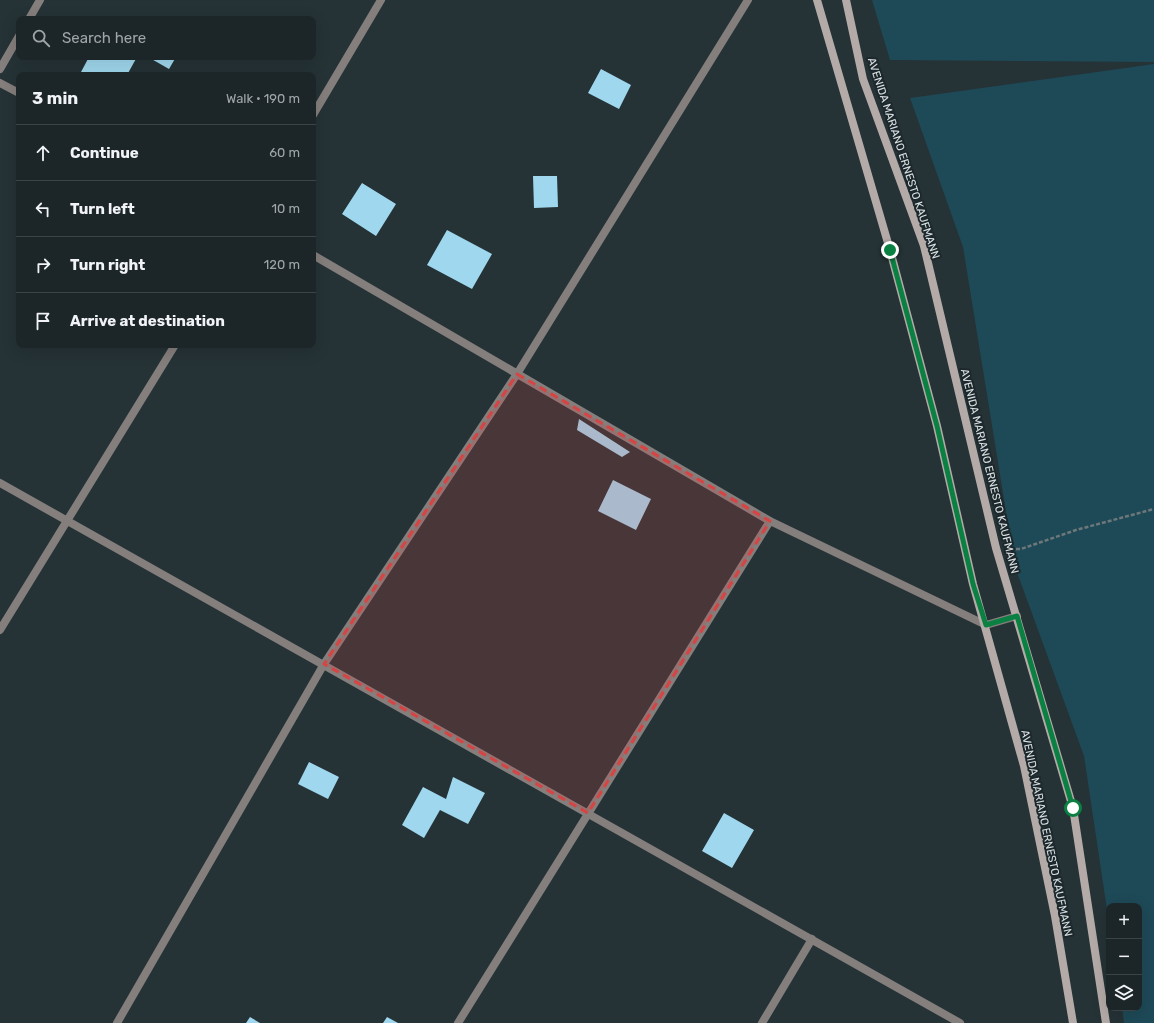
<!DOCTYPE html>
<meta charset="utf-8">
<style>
:root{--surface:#1c2628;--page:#252e30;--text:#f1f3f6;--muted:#a0a5a8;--line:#3a4345}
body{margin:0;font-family:Rubik,sans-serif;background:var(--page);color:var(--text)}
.controls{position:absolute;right:12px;bottom:12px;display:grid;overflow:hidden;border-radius:8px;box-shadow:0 4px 16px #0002}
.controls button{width:36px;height:36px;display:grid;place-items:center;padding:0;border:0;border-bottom:1px solid var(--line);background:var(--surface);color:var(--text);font:20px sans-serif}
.stop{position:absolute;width:12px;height:12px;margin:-9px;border:3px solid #0b8043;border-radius:50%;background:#fff}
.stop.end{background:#0b8043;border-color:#fff;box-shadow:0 1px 4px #0008}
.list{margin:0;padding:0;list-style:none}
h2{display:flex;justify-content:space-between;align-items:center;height:52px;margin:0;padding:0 16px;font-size:17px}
h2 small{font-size:13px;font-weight:400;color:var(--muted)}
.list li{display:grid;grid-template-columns:26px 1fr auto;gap:12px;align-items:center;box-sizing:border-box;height:56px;padding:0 16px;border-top:1px solid var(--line)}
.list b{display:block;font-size:15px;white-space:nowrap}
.list em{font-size:13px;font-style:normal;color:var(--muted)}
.icon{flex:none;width:22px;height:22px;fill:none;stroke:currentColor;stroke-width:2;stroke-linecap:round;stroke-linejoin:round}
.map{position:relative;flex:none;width:1154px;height:1023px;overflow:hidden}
.search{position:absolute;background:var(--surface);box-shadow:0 4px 16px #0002;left:16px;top:16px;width:300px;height:44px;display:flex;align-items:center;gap:10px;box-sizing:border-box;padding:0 14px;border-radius:8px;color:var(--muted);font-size:15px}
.panel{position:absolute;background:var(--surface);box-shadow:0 4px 16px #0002;left:16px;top:72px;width:300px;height:276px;border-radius:8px}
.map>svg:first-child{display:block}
</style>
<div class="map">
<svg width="1154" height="1023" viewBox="0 0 1154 1023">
<rect width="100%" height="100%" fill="#253236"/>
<path fill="#1e4957" d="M872 0H1154V62L890 60Z
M1154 64V1023H1124L1122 1008H1139V906H1109V923L1084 756 1015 567 963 247 910 98Z"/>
<path fill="#9fd8ee" d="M89 57H137L127 75H87L81 72Z
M148 57H176L169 69Z
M601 69 631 85 619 109 588 93Z
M533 176H557L558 207 534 208Z
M362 183 396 204 376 236 342 214Z
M447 230 492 254 472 289 427 265Z
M579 419 630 452 622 457 577 430Z
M613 480 651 499 636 530 598 511Z
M309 762 339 777 328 799 298 784Z
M453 777 485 793 468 824 440 810 424 838 402 825 423 787 446 799Z
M724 813 754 830 732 868 702 851Z
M250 1017 260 1023H246Z
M387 1017 398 1023H383Z"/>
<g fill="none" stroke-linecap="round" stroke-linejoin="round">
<path stroke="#6d787b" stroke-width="2.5" stroke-dasharray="4 2" stroke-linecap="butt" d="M1010 549H1021L1076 530 1154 509"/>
<path stroke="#847e7c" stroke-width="8" d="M29 19 40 0
M0 69 19 36
M0 83 19 93
M313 115 381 0
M313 255 770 521 986 625 1017 616
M0 483 960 1023
M0 630 175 345
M117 1023 324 664 517 374 748 0
M458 1023 770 521
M762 1023 812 939"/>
<path stroke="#b4aaa7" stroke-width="8" d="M817 0 890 250 937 426 973 584 1024 766 1055 916 1073 1023
M846 0 863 79 924 246 996 548 1073 808 1106 1023"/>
</g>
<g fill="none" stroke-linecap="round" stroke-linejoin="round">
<path stroke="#0b8043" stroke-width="5" d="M890 250 937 426 973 584 986 625 1017 616 1073 808"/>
</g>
<path fill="#d64444" fill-opacity="0.2" stroke="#d64444" stroke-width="3" stroke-dasharray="8 5" stroke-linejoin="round" d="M517 374 770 521 588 813 324 664Z"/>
<g text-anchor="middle" stroke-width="4" stroke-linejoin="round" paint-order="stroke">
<g font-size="11" fill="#d9e0e3" stroke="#1c282c">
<text transform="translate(904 158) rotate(72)" y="4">AVENIDA MARIANO ERNESTO KAUFMANN</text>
<text transform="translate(990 471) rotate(76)" y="4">AVENIDA MARIANO ERNESTO KAUFMANN</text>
<text transform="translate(1047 833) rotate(78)" y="4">AVENIDA MARIANO ERNESTO KAUFMANN</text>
</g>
</g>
</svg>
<div class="controls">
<button>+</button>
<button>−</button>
<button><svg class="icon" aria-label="layers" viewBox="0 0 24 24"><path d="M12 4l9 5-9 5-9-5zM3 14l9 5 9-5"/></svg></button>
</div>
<div class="stop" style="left:1073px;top:808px"></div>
<div class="stop end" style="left:890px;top:250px"></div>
<div class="search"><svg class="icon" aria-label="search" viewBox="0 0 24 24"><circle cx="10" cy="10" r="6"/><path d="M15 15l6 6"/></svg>Search here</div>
<section class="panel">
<h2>3 min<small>Walk · 190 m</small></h2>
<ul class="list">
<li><svg class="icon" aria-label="ahead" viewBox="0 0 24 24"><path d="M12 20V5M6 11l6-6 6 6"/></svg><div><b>Continue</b></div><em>60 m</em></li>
<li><svg class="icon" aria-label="left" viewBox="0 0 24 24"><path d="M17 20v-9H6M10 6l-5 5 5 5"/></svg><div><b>Turn left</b></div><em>10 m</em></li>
<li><svg class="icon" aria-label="right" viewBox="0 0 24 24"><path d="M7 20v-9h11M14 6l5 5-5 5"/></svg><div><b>Turn right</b></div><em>120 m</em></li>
<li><svg class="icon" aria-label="arrive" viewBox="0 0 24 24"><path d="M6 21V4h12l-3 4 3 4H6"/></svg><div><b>Arrive at destination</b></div></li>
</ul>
</section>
</div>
